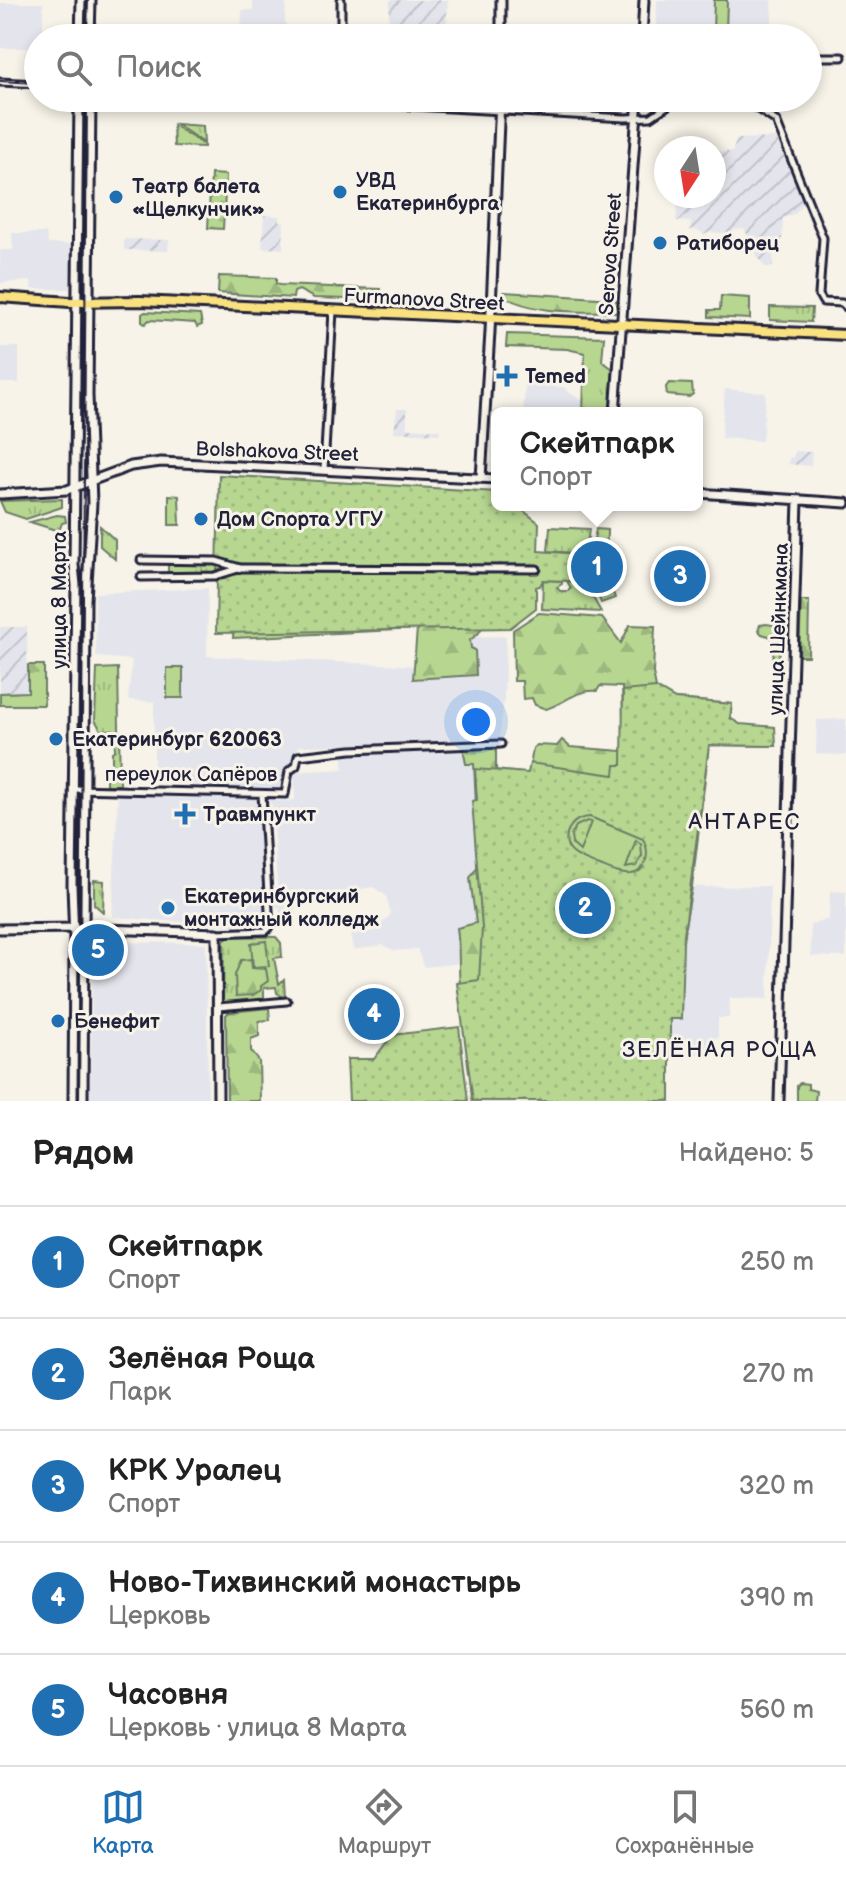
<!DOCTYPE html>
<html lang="ru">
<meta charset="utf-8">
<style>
:root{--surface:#fff;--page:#f6f6f6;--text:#222;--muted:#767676;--line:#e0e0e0;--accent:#1f6fb2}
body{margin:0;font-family:"Balsamiq Sans",sans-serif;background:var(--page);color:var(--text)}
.compass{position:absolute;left:654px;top:136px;width:72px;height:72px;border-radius:50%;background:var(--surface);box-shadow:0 4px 12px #0003;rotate:192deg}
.you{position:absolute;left:476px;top:722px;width:28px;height:28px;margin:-20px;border:6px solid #fff;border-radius:50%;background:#1a73e8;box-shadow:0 0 0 12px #1a73e833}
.badge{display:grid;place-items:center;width:52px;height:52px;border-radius:50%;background:var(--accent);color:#fff;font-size:26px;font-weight:700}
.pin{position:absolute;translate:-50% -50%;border:4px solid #fff;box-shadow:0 2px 8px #0006}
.popup{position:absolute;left:491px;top:407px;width:212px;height:104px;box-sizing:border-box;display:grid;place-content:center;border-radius:12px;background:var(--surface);filter:drop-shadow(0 2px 6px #0005);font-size:26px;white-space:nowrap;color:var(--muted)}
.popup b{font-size:30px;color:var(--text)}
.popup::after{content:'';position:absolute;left:50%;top:100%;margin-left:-16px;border:16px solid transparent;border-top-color:var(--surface)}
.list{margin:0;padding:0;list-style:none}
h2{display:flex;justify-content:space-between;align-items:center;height:104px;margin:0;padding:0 32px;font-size:34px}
h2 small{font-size:26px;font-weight:400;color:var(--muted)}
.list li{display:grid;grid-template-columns:52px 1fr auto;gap:24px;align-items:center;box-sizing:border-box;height:112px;padding:0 32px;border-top:2px solid var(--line)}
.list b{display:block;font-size:30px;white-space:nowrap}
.list p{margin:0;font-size:26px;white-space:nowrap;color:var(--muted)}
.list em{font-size:26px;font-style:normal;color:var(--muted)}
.icon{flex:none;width:44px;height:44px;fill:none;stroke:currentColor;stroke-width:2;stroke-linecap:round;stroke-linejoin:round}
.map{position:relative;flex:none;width:846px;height:1101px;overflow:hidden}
.search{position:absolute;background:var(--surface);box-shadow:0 4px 12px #0003;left:24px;right:24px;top:24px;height:88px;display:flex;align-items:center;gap:20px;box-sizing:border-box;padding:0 28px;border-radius:44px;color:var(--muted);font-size:30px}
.sheet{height:664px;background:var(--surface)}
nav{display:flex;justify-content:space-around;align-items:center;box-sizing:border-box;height:112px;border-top:2px solid var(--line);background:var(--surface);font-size:22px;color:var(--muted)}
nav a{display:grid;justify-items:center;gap:4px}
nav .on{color:var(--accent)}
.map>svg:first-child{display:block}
</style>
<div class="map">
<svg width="846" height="1101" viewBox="0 0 846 1101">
<defs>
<pattern id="industrial-furrows" width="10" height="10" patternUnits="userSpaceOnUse" patternTransform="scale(2)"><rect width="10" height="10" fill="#e4e5ec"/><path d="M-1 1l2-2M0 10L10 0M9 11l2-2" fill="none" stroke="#c3c4cb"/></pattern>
<pattern id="grass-tufts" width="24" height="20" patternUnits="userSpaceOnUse" patternTransform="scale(2)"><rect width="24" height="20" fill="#b7d791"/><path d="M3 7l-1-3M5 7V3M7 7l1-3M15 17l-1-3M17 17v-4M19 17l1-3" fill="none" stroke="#9db87e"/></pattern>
<pattern id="forest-firs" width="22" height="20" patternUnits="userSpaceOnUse" patternTransform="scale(2)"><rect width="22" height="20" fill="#b7d791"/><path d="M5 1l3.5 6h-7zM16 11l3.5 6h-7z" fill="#9db87e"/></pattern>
<pattern id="park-dots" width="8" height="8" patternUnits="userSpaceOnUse" patternTransform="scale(2)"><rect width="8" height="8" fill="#b7d791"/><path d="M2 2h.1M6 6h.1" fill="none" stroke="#9db87e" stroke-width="1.8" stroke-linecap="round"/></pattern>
</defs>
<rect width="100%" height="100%" fill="#f7f3e8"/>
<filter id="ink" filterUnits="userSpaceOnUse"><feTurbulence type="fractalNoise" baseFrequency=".0125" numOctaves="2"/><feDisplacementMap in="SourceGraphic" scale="16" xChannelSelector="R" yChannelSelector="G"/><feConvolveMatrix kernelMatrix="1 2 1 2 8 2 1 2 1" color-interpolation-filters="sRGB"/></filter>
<g filter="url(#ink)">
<path fill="#e4e5ec" d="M253 0H286L285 21 290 38H194L195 31 241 33 242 10H253Z
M657 0H772V38H656Z
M0 3H43V38H38V48H0Z
M12 233H46L48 244H71L70 289H32L31 281 0 283V250H13Z
M0 347H19V383H0Z
M525 386 564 387 568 392 584 401 583 413H523Z
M725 389 766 393 762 441 721 438Z
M208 588 207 656 464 668 465 637 506 636 504 699 499 739 496 742 452 744 299 746 294 761 290 764 283 790 154 782V702L128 700 132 660 96 657 95 593Z
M846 719V755L816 754 817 720Z
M466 750 470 751 475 769 477 801H472L482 928 481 961 424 967 417 949 395 951 383 945 353 950 351 935 375 931 391 914 386 896 373 887 304 899 305 906 295 907 296 922 287 923 286 927 280 928 279 908 272 903 277 897 273 887 277 886 272 805 268 802 271 798 276 801 295 800 294 772 343 769V756Z
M118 794 259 796 266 928 112 917Z
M770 886 768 999 730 998 729 1018H718V1038H712V1054H670V1019H681L683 942 692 887Z
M830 891 846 892V957L811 956 810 925 829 919Z
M93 942 206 943 208 1101H90Z"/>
<path fill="url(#industrial-furrows)" d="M390 0H448L446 31 388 26Z
M776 138 803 203 796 213 783 218 782 242H774L773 267H765L756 255 757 236H748L744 229 733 230V234L710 232 704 235 700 231 690 230 691 222 676 221 678 196H714V151L732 152 737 139Z
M264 215 279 216V221L284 222 283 249 262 248Z
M124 239 169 240 168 251 124 250Z
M397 409H407V428L440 430 439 434 394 432Z
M795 451 812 452 811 466 788 464 789 458H793Z
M0 627H27L28 692 0 693Z"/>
<path fill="url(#grass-tufts)" stroke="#6c7c66" stroke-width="2" d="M176 124 203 126 204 143Z
M173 125 204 145V147L174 146Z
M721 296 750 298V319L709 317V310H720Z
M770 307 812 308 811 322 770 320Z
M145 312 200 315 202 325 197 327 195 323 149 320 145 324 142 322V314Z
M507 334 604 337 602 361 613 369 611 413H583L585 353 567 349 506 347Z
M62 499V507L26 519 5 512 0 501Z
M57 515 65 516 66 522 62 523 59 531 30 522Z
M100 526 115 540V559L100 546Z
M550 527 589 529 586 554 548 551Z
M168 565H219L218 572H168Z
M543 580 562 581V584L557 587 560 591H568L571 588 567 581 584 582 601 612 542 609Z
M766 624 781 626 779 662H774L772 637 762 634 758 630 760 625Z
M118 668 120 785H106V767L112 764V752L115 750 114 730H101L95 720 97 669Z
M94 880 104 881 103 912 94 904Z
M229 936 276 937 281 943 282 957 274 958 279 984 284 980 285 998 277 993 276 987 264 988V1000L226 1004 223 1002 224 940Z
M800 1083 808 1084V1089L816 1091 815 1101H797V1086Z"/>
<path fill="url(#forest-firs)" stroke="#6c7c66" stroke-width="2" d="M219 276 276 278V284L280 285 380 289 381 300 314 298 299 290 294 292 293 298 218 293Z
M504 292 614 299 618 302V312C579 311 537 315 503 296Z
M236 581 483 626 478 634 470 640 471 648 475 650 476 675 413 679 417 629 233 638Z
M801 601H809L808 656H799Z
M539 613 602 618 621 643 630 625 655 626 653 673 656 688 675 699 732 704 730 718 735 729 771 732 776 746 709 745 692 887 666 1030 670 1051V1101H472C470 1062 462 1024 460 986 458 966 460 948 457 928L476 923 470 878 479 864 474 764H466L463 748H496V770L529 774 533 748 537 745 557 746 562 740 570 747 622 751 624 746 622 687 600 686 597 691C577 689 565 703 546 709L535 705 532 698 523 699 522 681H514L513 630Z
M28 665H44V705H0V693L28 692Z
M251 959 252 968 266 969 268 981 261 986V990L253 995 236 996 235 975 241 960Z
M269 1008 270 1020 259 1021V1036L251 1039V1051L259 1061 260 1101H227L226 1015 229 1012Z"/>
<path fill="url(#park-dots)" stroke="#6c7c66" stroke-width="2" d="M211 174 226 175 223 229 208 228Z
M219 475 497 492V505H516L539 523 538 551 594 555 591 582 543 580 540 586 536 587V608L510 628 216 633Z
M656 688 675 699 732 704 730 718 740 724 775 727 776 746 709 745 683 942 681 1019H670V1101H473L457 983 479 980 482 928 472 801 477 800 475 769 528 773 530 763 614 775 615 765H622L623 691Z
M459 1027 468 1101H349L347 1059H374L392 1035Z"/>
<path fill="#b7d791" stroke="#6c7c66" stroke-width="2" fill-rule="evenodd" d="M714 0H727L726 32H713Z
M669 383 692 384 693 394 689 397 667 395 666 387Z
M169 495 179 496 180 525H169Z
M596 529 607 530 606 574 615 598 601 603 592 578 593 571 588 570Z
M167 668H183V698H167Z
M590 817 643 839C650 851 648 872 631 874 620 875 610 870 600 866 583 859 558 853 569 829 574 820 580 818 590 817ZM587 821 591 822 580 851 572 844 571 836 576 826ZM636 840 641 844 642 856 636 866 626 868Z
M266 941 269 966 253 967 251 943Z"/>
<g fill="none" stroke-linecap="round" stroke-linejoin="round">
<defs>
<path id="street" d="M341 38V0
M808 57H842
M0 82 38 84
M275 98 625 118 651 117 679 98
M749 98 753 106 776 121 823 238 819 295 823 302 842 303 846 307
M324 469 333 311
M141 560 216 561 240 568
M141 577 215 576 241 568 537 569
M74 789 285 794 289 771 296 766 298 756 351 750 501 744
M217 933 266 931 270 927 262 794
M218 1007 287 1001"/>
<path id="secondary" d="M80 38 81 0
M90 38 91 0
M501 38V0
M642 38 644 0
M615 413 638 98
M481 478 490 332 500 98
M697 493 846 503
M0 494 67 490 131 466 161 462 497 479
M0 929 77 928 217 933 218 1101
M73 1101 74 940 72 885 76 585 74 565 79 98
M83 1101 86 600 92 503 88 395 91 98
M779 1101 798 500"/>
<path id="primary" d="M0 297 70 302 140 301 846 335"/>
</defs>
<use href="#street" stroke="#22223b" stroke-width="11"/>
<use href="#secondary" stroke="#22223b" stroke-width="13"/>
<use href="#primary" stroke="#22223b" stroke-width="14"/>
<use href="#street" stroke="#f7f3e8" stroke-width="5"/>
<use href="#secondary" stroke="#f7f3e8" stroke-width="7"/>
<use href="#primary" stroke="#fae180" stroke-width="8"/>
<path stroke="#22223b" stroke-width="2" d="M87 38 88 0
M0 81 38 83
M79 1101 87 98"/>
</g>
</g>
<g fill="#1f6fb2" stroke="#f7f3e8" stroke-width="3">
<circle cx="340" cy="192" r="8"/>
<circle cx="116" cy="197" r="8"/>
<circle cx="660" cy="243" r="8"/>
<path d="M503 364h8v8h8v8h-8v8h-8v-8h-8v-8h8z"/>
<circle cx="201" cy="519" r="8"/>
<circle cx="56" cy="739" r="8"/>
<path d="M181 802h8v8h8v8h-8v8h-8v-8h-8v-8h8z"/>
<circle cx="168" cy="908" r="8"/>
<circle cx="58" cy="1021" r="8"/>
</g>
<g text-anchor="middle" stroke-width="6" stroke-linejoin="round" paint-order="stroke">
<g font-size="20" font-weight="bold" fill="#22223b" stroke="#f7f3e8" text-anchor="start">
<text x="356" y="187">УВД<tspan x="356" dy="23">Екатеринбурга</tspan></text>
<text x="132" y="193">Театр балета<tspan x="132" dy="23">«Щелкунчик»</tspan></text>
<text x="676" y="250">Ратиборец</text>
<text x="525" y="383">Temed</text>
<text x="217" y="526">Дом Спорта УГГУ</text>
<text x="72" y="746">Екатеринбург 620063</text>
<text x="203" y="821">Травмпункт</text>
<text x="184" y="903">Екатеринбургский<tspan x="184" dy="23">монтажный колледж</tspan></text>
<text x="74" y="1028">Бенефит</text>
</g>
<g font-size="20" fill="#22223b" stroke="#f7f3e8">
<text transform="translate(610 254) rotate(-86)" y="7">Serova Street</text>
<text transform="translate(424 299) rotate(3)" y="7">Furmanova Street</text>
<text transform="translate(277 451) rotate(2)" y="7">Bolshakova Street</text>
<text transform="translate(59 600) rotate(-90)" y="7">улица 8 Марта</text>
<text transform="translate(778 629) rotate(-88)" y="7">улица Шейнкмана</text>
<text x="191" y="781">переулок Сапёров</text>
</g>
<g font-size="22" letter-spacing="2" fill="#22223b" stroke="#f7f3e8">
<text x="745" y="829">АНТАРЕС</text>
<text x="720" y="1057">ЗЕЛЁНАЯ РОЩА</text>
</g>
</g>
</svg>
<svg class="compass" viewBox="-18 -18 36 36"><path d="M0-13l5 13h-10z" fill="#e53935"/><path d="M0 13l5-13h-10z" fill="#767676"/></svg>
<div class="you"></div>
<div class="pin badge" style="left:597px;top:567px">1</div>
<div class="popup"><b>Скейтпарк</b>Спорт</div>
<div class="pin badge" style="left:585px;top:908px">2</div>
<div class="pin badge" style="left:680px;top:576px">3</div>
<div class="pin badge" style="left:374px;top:1014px">4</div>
<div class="pin badge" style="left:98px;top:950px">5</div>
<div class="search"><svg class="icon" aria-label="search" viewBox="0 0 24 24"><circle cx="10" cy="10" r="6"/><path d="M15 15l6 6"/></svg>Поиск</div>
</div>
<section class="sheet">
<h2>Рядом<small>Найдено: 5</small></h2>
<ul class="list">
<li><span class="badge">1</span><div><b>Скейтпарк</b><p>Спорт</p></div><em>250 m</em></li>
<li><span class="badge">2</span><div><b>Зелёная Роща</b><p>Парк</p></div><em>270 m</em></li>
<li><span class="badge">3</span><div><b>КРК Уралец</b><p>Спорт</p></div><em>320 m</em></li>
<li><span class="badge">4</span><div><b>Ново-Тихвинский монастырь</b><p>Церковь</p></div><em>390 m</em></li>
<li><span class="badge">5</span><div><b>Часовня</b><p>Церковь · улица 8 Марта</p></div><em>560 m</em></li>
</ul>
</section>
<nav>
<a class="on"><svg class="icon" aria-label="map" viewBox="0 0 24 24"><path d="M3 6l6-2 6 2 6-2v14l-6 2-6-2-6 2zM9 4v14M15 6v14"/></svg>Карта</a>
<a><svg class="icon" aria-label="directions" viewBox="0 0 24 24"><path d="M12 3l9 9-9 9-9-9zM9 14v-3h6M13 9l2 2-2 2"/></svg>Маршрут</a>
<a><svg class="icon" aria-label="saved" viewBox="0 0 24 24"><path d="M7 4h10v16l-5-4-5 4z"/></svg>Сохранённые</a>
</nav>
